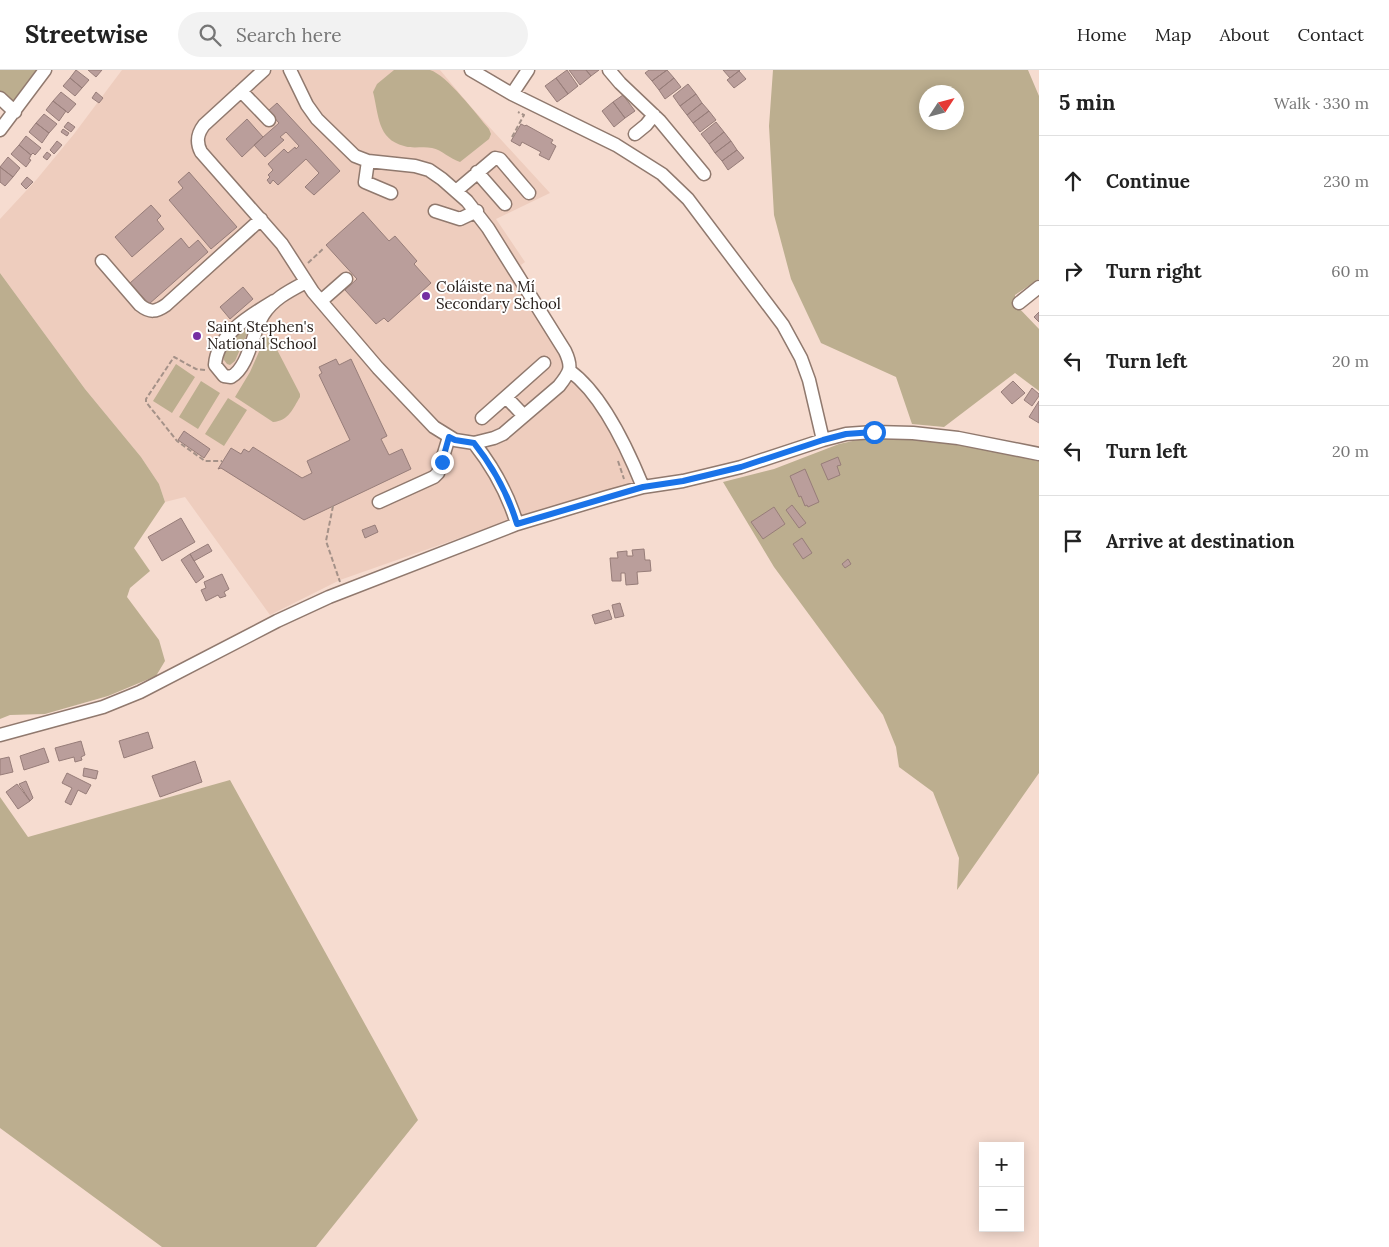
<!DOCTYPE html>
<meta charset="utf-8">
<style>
:root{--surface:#fff;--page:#f2f2f2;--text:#222;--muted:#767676;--line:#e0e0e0}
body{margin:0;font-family:Lora,serif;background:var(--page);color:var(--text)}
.controls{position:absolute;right:15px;bottom:15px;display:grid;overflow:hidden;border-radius:0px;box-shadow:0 2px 12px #0003}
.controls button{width:45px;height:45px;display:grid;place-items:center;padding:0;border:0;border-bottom:1px solid var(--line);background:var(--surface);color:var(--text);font:25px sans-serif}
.compass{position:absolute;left:919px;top:15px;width:45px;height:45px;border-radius:50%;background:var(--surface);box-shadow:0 2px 12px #0003;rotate:54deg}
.stop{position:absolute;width:15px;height:15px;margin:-11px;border:4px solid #1a73e8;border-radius:50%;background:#fff}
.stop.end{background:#1a73e8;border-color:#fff;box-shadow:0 1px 5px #0008}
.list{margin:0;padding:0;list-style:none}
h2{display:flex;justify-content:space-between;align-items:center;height:65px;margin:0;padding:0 20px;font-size:21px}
h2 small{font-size:16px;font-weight:400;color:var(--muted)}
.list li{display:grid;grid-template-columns:32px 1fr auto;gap:15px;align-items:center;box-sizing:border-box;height:90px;padding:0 20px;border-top:1px solid var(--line)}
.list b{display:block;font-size:19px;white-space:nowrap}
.list em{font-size:16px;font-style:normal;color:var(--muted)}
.icon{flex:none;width:28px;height:28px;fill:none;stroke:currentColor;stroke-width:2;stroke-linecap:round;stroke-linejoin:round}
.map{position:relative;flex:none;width:1039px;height:1177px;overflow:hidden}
header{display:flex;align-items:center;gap:30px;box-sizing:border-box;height:70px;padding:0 25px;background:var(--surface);border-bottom:1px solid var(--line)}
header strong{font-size:24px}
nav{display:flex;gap:28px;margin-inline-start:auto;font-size:18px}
.search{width:350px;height:45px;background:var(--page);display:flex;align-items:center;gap:12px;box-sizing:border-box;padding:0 18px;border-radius:28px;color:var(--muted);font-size:19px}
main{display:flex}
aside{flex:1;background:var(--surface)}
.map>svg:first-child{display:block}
</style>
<header>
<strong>Streetwise</strong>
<div class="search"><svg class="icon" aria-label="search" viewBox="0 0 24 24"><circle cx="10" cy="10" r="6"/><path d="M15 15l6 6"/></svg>Search here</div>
<nav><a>Home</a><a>Map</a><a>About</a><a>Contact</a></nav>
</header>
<main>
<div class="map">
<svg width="1039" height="1177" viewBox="0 0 1039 1177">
<rect width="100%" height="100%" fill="#f6dcd0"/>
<path fill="#eecdbe" d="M122 0H440L471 37 550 123 496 149 525 192 521 195 575 299 646 412 505 452 340 510 270 545 185 427 165 432 159 414 141 387 85 319 0 203V149L37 109 74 64Z"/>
<path fill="#bcae8f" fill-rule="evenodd" d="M0 0H39L14 33 0 21Z
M394 0C405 0 420 0 430 0 447 5 477 45 489 59L491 64 489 69 460 92C450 89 442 80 432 78 423 76 413 79 404 76 377 69 379 45 373 22L377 14Z
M773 0H1028L1039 26V209L1015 225V234L1039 259V321L1015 303 944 357 912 354 896 307 821 273 791 209 774 145 769 56ZM926 22H956V52H926Z
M0 203 85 319 141 387 159 414 165 432 134 478 150 501 130 518 127 527 159 570 165 591 156 606 108 626 45 644 10 645 0 649Z
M253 250 235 291 230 295 227 294 224 290C223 273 242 260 253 250Z
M267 266 272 270 300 324V327C293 338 289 351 273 352L235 327 250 302 265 268Z
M176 294 195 307 172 343 153 331Z
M201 311 220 323 198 359 179 347Z
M228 328 247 340 224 376 205 364Z
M862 369H917L946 372 1039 391V703L957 820 959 788 933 722 899 697 896 677 883 645 774 497 723 412 774 399 839 374Z
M230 710 418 1050 316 1177H162L0 1058V727L28 767Z"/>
<path fill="#ba9e9b" stroke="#977d79" d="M76 0 89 10 82 18 70 8Z
M88 0H102L96 7Z
M567 0 578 16 568 24 556 8Z
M569 0H586L591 6 580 15Z
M586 0H599L591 6Z
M649 0H667L652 11 645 3Z
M667 0 674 8 659 20 652 11Z
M723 0H740L730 8Z
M739 1 746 9 734 18 727 10Z
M70 8 82 18 75 26 63 16Z
M556 8 568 24 557 32 545 16Z
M674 8 681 17 665 29 659 20Z
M688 14 696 24 680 36 673 26Z
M61 22 76 34 68 43 53 31Z
M96 22 103 28 99 33 92 28Z
M696 24 702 33 687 45 680 36Z
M623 25 635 41 625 48 613 32Z
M53 31 66 41 59 51 46 40Z
M613 32 625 48 614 57 602 41Z
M277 33 340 101 314 125 305 117 319 103 306 89 278 115 273 110 270 114 267 110 270 107 268 105 273 100 268 94 284 79 288 83 295 77 296 79 299 76 286 62 280 67 284 70 265 87 254 75 279 53 268 41Z
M702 33 709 41 693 53 687 45Z
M709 41 716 50 700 62 693 53Z
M44 44 57 54 49 63 36 53Z
M247 49 263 67 242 87 226 69Z
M68 52 75 57 71 62 64 57Z
M716 52 724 62 709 74 701 64Z
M36 53 49 63 42 73 29 62Z
M521 54 525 56 526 55 553 70 551 73 556 76 549 90 539 85 541 82 522 72 520 76 511 71Z
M63 59 69 63 67 66 61 62Z
M724 62 731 71 715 83 709 74Z
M26 66 41 78 35 85 33 83 31 85 19 75Z
M57 71 62 75 54 84 50 80Z
M731 71 737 80 722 91 715 83Z
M19 75 31 85 29 89 31 90 26 97 11 84Z
M737 80 744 88 728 100 722 91Z
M47 82 51 85 47 90 43 87Z
M8 87 20 98 13 107 0 97Z
M0 97 13 107 5 116 0 112Z
M189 102 237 157 211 179 169 130 183 118 178 112Z
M27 107 33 112 26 119 21 114Z
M151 135 161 146 157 150 164 159 132 187 115 167Z
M363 142 389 171 395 166 417 191 414 194 431 213 388 252 384 248 376 254 345 220 357 209 326 175Z
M181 168 189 178 198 170 208 182 149 234 130 213Z
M243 217 253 229 230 249 220 237Z
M1039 242V252L1034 247Z
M336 289 339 295 351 289 387 366 381 369 389 385 402 379 411 399 304 450 221 398 218 399 231 378 241 384 244 379 249 382 253 377 302 408 312 403 307 391 350 370 319 305 322 303 319 297Z
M1013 311 1025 323 1012 334 1001 322Z
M1032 318 1039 324V326L1032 336 1024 330Z
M1039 331V353L1029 347Z
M184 361 210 379 204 388 178 370Z
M838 387 841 395 837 396 840 405 828 410 821 394Z
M805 399 819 432 808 437 807 435 805 436 801 426 799 427 790 406Z
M792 435 806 453 799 458 786 440Z
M774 437 785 454 763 469 751 452Z
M181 448 195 472 162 491 148 467Z
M375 455 378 462 365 468 362 460Z
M802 468 812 483 803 489 793 474Z
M208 474 212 481 194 491 190 484Z
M644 479 645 490H650L651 501 637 502 638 514 626 515 625 503H621V511H612L610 488H618L617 482 627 481V486H633L632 480Z
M190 484 204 507 196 513 181 490Z
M848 489 851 494 845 498 842 494Z
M222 504 229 519 224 522 226 526 220 528 218 525 206 531 201 520 206 518 204 512Z
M620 533 624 546 615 548 612 535Z
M609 540 612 549 595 554 592 545Z
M148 662 153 678 124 688 119 671Z
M81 671 85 685 81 687 82 690 75 692 74 687 59 691 55 678Z
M44 678 49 692 24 700 20 686Z
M9 687 13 702 0 705V689Z
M195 691 202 712 160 727 152 706Z
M84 698 98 701 96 709 83 706Z
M67 703 91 715 86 724 78 720 71 735 65 732 72 718 62 713Z
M26 711 33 728 30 731 19 714Z
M17 714 30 731 18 739 6 722Z"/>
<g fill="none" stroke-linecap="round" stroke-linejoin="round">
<defs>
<path id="minor" d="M264 0 204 55C197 64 196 72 201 82L282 174 313 222 378 298 434 357 455 370 474 373 494 368 503 364 559 316C570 302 573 298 565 281L488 158 467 131 442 109 429 100 415 96 368 91 355 86 317 49 307 35 290 0
M471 0 512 24 616 75 662 104 688 129 783 255 801 288 809 310 823 370
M609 0 620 13 660 51 704 104
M241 21 269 50
M512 24 528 0
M0 28 15 42
M0 60 45 0
M635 64 646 55 654 45
M368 91 365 112 391 123
M477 102 505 134
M456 121 495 88 500 89 529 123
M435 141 460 149 477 141
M102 191 140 235C150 243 156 242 166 235L261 149
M274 231C251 245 217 264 215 295L224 306 231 307C249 297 252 263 263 245 273 229 289 221 306 212
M321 231 346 209
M1019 233 1039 217
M570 301C603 325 628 380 643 417
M506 327 524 346
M482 348 544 293
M474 373C493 397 508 424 517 454
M379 432 434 407 438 403 449 367
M0 665 103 637 140 622 277 551 329 527 517 454 607 427 643 417 683 411 741 397 823 370 846 364 874 362 913 363 958 368 1039 384"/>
</defs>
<use href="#minor" stroke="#90796e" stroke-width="15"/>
<path stroke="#a49188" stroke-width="2" stroke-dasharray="5 2.5" stroke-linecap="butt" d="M512 67 524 45 518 42
M308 193 324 178
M205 300 196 299 174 287 146 329V332L177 371 205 391H222
M618 391 624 409
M333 436 326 471 340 512"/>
<use href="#minor" stroke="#fff" stroke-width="12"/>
</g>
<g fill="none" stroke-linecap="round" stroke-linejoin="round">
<path stroke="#1a73e8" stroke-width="6" d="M442 392 449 367 455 370 474 373C493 397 508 424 517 454L643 417 683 411 741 397 823 370 846 364 874 362"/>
</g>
<g fill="#752fa3" stroke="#fff" stroke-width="2">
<circle cx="426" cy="226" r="5"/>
<circle cx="197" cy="266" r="5"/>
</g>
<g text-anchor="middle" stroke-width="4" stroke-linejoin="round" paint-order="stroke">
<g font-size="15" fill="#241b17" stroke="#fff" text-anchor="start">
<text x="436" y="222">Coláiste na Mí<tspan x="436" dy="17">Secondary School</tspan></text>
<text x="207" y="262">Saint Stephen's<tspan x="207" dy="17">National School</tspan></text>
</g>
</g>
</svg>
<div class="controls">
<button>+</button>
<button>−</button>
</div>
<svg class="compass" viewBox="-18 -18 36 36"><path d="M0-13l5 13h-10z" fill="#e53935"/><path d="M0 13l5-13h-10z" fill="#767676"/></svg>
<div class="stop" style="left:874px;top:362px"></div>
<div class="stop end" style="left:442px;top:392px"></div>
</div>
<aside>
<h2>5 min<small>Walk · 330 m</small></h2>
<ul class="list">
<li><svg class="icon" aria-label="ahead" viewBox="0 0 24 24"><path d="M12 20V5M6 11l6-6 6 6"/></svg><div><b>Continue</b></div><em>230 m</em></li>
<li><svg class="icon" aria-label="right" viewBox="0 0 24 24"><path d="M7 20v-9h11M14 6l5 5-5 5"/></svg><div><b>Turn right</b></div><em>60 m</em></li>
<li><svg class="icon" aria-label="left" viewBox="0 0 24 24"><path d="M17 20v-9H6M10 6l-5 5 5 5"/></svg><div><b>Turn left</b></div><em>20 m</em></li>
<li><svg class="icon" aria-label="left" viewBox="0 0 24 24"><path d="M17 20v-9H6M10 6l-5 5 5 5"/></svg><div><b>Turn left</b></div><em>20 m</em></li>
<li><svg class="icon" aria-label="arrive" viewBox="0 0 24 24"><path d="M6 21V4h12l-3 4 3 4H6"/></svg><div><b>Arrive at destination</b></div></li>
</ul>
</aside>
</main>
